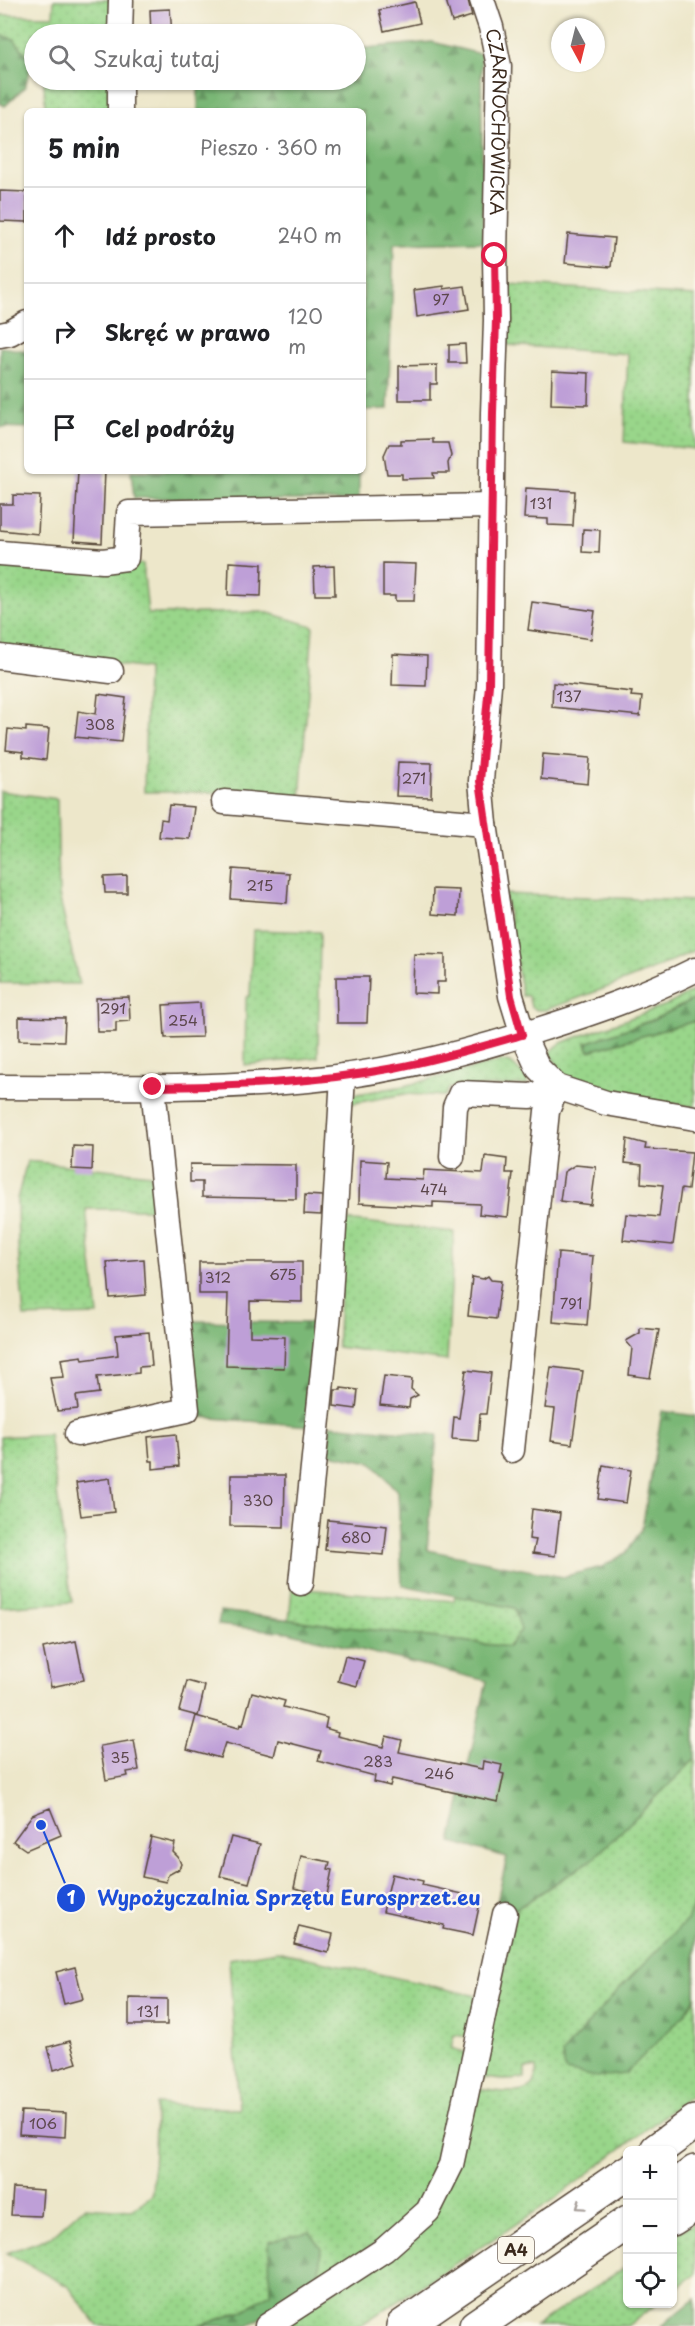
<!DOCTYPE html>
<html lang="pl">
<meta charset="utf-8">
<style>
:root{--surface:#fff;--page:#f6f6f6;--text:#202124;--muted:#757577;--line:#e0e0e0}
body{margin:0;font-family:"Playpen Sans",sans-serif;background:var(--page);color:var(--text)}
.controls{position:absolute;right:18px;bottom:18px;display:grid;overflow:hidden;border-radius:9px;box-shadow:0 2px 4px #0004}
.controls button{width:54px;height:54px;display:grid;place-items:center;padding:0;border:0;border-bottom:2px solid var(--line);background:var(--surface);color:var(--text);font:30px sans-serif}
.compass{position:absolute;left:551px;top:18px;width:54px;height:54px;border-radius:50%;background:var(--surface);box-shadow:0 2px 4px #0004;rotate:173deg}
.stop{position:absolute;width:18px;height:18px;margin:-14px;border:4px solid #e11d48;border-radius:50%;background:#fff}
.stop.end{background:#e11d48;border-color:#fff;box-shadow:0 2px 6px #0008}
.list{margin:0;padding:0;list-style:none}
h2{display:flex;justify-content:space-between;align-items:center;height:78px;margin:0;padding:0 24px;font-size:26px}
h2 small{font-size:20px;font-weight:400;color:var(--muted)}
.list li{display:grid;grid-template-columns:39px 1fr auto;gap:18px;align-items:center;box-sizing:border-box;height:96px;padding:0 24px;border-top:2px solid var(--line)}
.list b{display:block;font-size:22px;white-space:nowrap}
.list em{font-size:20px;font-style:normal;color:var(--muted)}
.icon{flex:none;width:33px;height:33px;fill:none;stroke:currentColor;stroke-width:2;stroke-linecap:round;stroke-linejoin:round}
.map{position:relative;flex:none;width:695px;height:2326px;overflow:hidden}
.search{position:absolute;background:var(--surface);box-shadow:0 2px 4px #0004;left:24px;top:24px;width:342px;height:66px;display:flex;align-items:center;gap:15px;box-sizing:border-box;padding:0 21px;border-radius:33px;color:var(--muted);font-size:22px}
.panel{position:absolute;background:var(--surface);box-shadow:0 2px 4px #0004;left:24px;top:108px;width:342px;height:366px;border-radius:9px}
.map>svg:first-child{display:block}
</style>
<div class="map">
<svg width="695" height="2326" viewBox="0 0 695 2326">
<defs>
<pattern id="grass-dots" width="8" height="8" patternUnits="userSpaceOnUse" patternTransform="scale(1.5)"><rect width="8" height="8" fill="#99d68a"/><path d="M2 2h.1M6 6h.1" fill="none" stroke="#85b877" stroke-width="1.8" stroke-linecap="round"/></pattern>
<pattern id="forest-firs" width="22" height="20" patternUnits="userSpaceOnUse" patternTransform="scale(1.5)"><rect width="22" height="20" fill="#7ab776"/><path d="M5 1l3.5 6h-7zM16 11l3.5 6h-7z" fill="#659560"/></pattern>
</defs>
<rect width="100%" height="100%" fill="#fbf7ec"/>
<filter id="ink" filterUnits="userSpaceOnUse"><feTurbulence type="fractalNoise" baseFrequency=".0167" numOctaves="2"/><feDisplacementMap in="SourceGraphic" scale="12" xChannelSelector="R" yChannelSelector="G"/><feConvolveMatrix kernelMatrix="1 2 1 2 8 2 1 2 1" color-interpolation-filters="sRGB"/></filter>
<filter id="wash" filterUnits="userSpaceOnUse"><feTurbulence type="fractalNoise" baseFrequency=".008" numOctaves="4" result="noise"/><feDisplacementMap in="SourceGraphic" scale="24" xChannelSelector="R" yChannelSelector="G"/><feGaussianBlur stdDeviation="1.35" result="paint"/><feColorMatrix in="noise" values="0 0 0 0 0 0 0 0 0 0 0 0 0 0 0 0 0 1.4 0 .05"/><feComposite in="paint" operator="in"/></filter>
<g filter="url(#wash)">
<rect width="100%" height="100%" fill="#ede7ca"/>
<path fill="url(#grass-dots)" stroke="#6a8054" stroke-width="1.5" d="M54 0H114L113 34H34V64L0 65V15L53 16Z
M44 80H112L113 111H45Z
M509 284 695 296V449L624 442 628 354 508 345Z
M0 564H143L148 614 265 612 313 626 300 799 206 792H144L147 669 0 649Z
M0 791 57 799 59 895 79 984 0 983Z
M505 894 695 901V950C646 974 596 992 545 1010H537L531 1007 528 996H522Z
M253 930 320 932 318 1057 245 1065 246 998 250 995Z
M695 990V999L655 1019 586 1043 589 1051 695 1021V1107C648 1099 591 1098 552 1069L558 1065 550 1055 551 1051 561 1043 669 1004Z
M501 1061 511 1063 527 1078V1085L449 1088 445 1096 405 1094 349 1104 351 1095 404 1086Z
M27 1161 151 1174 155 1209H86L98 1315 24 1317 18 1247 17 1199Z
M345 1220 454 1232 447 1361 337 1347Z
M49 1434 72 1602 0 1607V1437Z
M292 1588 454 1601 455 1595 514 1608 522 1630 508 1647 289 1620Z
M695 1759V2092L555 2199 359 2326H279L410 2240 478 2089C500 2091 540 2102 536 2068H525V2078C510 2082 495 2080 480 2077L516 1909 593 1859Z
M277 1951 477 1996 468 2037 454 2035 451 2048 467 2053C457 2093 445 2179 419 2207 391 2239 350 2259 314 2282L269 2241 271 2293 243 2311 200 2326H98L69 2287 7 2253 51 2237 84 2207 131 2210 152 2195 156 2104 239 2109 229 1959Z
M695 2222V2274L673 2291V2236Z
M627 2266 628 2304H657L627 2326H535Z"/>
<path fill="url(#forest-firs)" stroke="#5a704a" stroke-width="1.5" d="M0 35 14 39 32 62 25 87 5 106 0 103Z
M432 42 481 54 483 242 394 244 388 409 363 410V111H198V80H356V49Z
M0 347 27 351V428L0 427Z
M131 471H359V501L134 498Z
M695 999V1021L589 1051 586 1043 655 1019Z
M190 1321 319 1323 309 1426 200 1417Z
M662 1411 695 1416V1759L593 1859 516 1909 496 1907 507 1857 451 1842 487 1681 288 1632 218 1625 220 1611 508 1647 521 1630 514 1608 402 1585 398 1492 371 1462 328 1454 330 1425 437 1435 427 1550 562 1577 602 1567 626 1553 642 1529Z
M695 1901V1998L685 2014 625 2074 597 2077 565 2071 562 2054 619 1989 687 1920Z
M310 2232 321 2248 319 2273 314 2282 248 2326H200L243 2311 270 2293 269 2241Z
M695 2299V2326H661Z"/>
<g id="blocks">
<path fill="#be9fd7" d="M446 0H468L472 16 452 22Z
M415 2 420 23 384 31 379 10Z
M170 9 172 34H151L150 10Z
M0 191 27 192V222L0 221Z
M568 234 614 238 611 267 565 263Z
M444 286V289L465 286 469 309 417 317 414 290Z
M465 344 466 363H449V345Z
M437 365V384H430V400H399V366Z
M552 371 589 373 588 405 551 404Z
M433 439V443H448L451 456 448 463 449 473H433L434 478 402 479V474H387L384 455 389 444H401V440Z
M78 471H105L102 543 74 541Z
M526 488 575 491 573 526 548 525V519L524 518Z
M13 495 40 496 38 534 0 530V504H13Z
M583 529 600 530 599 553 582 552Z
M229 562 262 564 261 596 228 595Z
M383 563 416 564 414 601H395V596H383Z
M334 566 335 595H315L314 567Z
M532 602 595 611 591 639 528 630Z
M393 654 427 656 426 686 392 685Z
M553 683 632 692 631 696 642 697 640 716 552 707Z
M98 694 126 698 121 742 75 737 78 711 96 714Z
M26 727 49 729 46 760 23 757V752L6 750 8 729 26 731Z
M543 754 590 758 588 784 541 779Z
M398 762 432 763 431 797 396 796Z
M169 805 194 807 190 839 159 837 161 819 167 820Z
M233 869 289 873 287 903 231 899Z
M127 876V893H105L104 877Z
M433 889 459 890 458 916 432 914Z
M414 954 445 955V982H437V994L413 993Z
M336 977H369L367 1023H337Z
M129 997 130 1021 116 1022V1032H97L96 998Z
M200 1003 202 1037 165 1038 163 1005Z
M19 1017 65 1018 64 1041 19 1040Z
M627 1139 646 1144 645 1149 692 1152 688 1190 681 1189 673 1245 623 1240 626 1214 659 1217 663 1185 641 1183 642 1165 625 1163Z
M73 1146 93 1147 92 1170 72 1169Z
M485 1156 507 1159 506 1173H513L508 1217 479 1214 480 1204 433 1202V1207L359 1203 360 1160 387 1162 386 1178 423 1180 424 1170 483 1173Z
M190 1164 296 1165V1199L202 1197V1182H190Z
M575 1165 596 1167 591 1205 560 1201 564 1172Z
M305 1195 322 1196 321 1215 304 1214Z
M558 1253 593 1256 587 1325 553 1322Z
M144 1259 146 1295 110 1298 107 1262Z
M199 1262H302V1302L250 1301V1336L285 1337 284 1368 226 1366 228 1294H199Z
M488 1276 491 1280 501 1281 496 1319 468 1316 472 1277 483 1279Z
M640 1328 659 1330 650 1378 629 1375 632 1348 626 1341 640 1333Z
M149 1332 152 1366 139 1367V1373L97 1377 99 1393 76 1396 78 1409 57 1411 50 1378 64 1377 61 1359 82 1356 83 1360 118 1355 116 1335Z
M551 1367 583 1371 572 1444 551 1441 555 1409 545 1408Z
M466 1370 491 1373 486 1414H480L478 1441 452 1439 454 1417 459 1418Z
M384 1376 412 1379 411 1389 418 1395 410 1399 409 1408 380 1405Z
M341 1388 358 1390 356 1409 334 1406 335 1390H341Z
M176 1434 179 1466 153 1469V1461H150L148 1437Z
M603 1465 631 1470 626 1503 598 1499Z
M231 1475H285L284 1527 230 1526Z
M110 1478 114 1512 81 1516 76 1483Z
M532 1509 560 1513 555 1556 533 1553 536 1540 529 1539Z
M328 1520 387 1526 384 1555 325 1550Z
M76 1641 84 1680 51 1687 43 1648Z
M345 1656 364 1661 357 1686 338 1681Z
M187 1681 205 1686 198 1716 179 1711Z
M252 1692 285 1701 283 1707 327 1718 325 1728 338 1732 337 1736 383 1747 386 1736 402 1740 399 1752 482 1769 483 1761 502 1765 500 1773 504 1774 498 1802 392 1779 390 1786 374 1782 375 1776 318 1761 321 1751 278 1740 274 1756 225 1743 220 1758 187 1749 196 1716 239 1728 240 1724 243 1725Z
M134 1740 139 1770 127 1772 128 1776 106 1780 100 1746Z
M50 1808 61 1835 26 1850 13 1841 32 1815Z
M151 1837 175 1843 173 1852 178 1857 181 1864 179 1869 168 1875 166 1882 142 1877Z
M231 1837 260 1844 249 1883 220 1876Z
M301 1856 330 1862 328 1869 332 1870 327 1895 294 1888Z
M392 1874 423 1881 422 1885 481 1898 473 1935 443 1929 444 1925 383 1912Z
M299 1926 333 1934 328 1953 294 1944Z
M75 1967 83 1999 64 2004 56 1972Z
M129 1998 167 1999V2025H129Z
M70 2041 77 2063 54 2070 48 2047Z
M21 2111 66 2113 65 2137 19 2134Z
M13 2188 43 2190 41 2216 11 2215Z"/>
</g>
</g>
<g filter="url(#ink)">
<use href="#blocks" fill-opacity="0" stroke="#564638" stroke-width="1.5"/>
<g fill="none" stroke-linecap="round" stroke-linejoin="round">
<defs>
<g id="minor">
<path id="s1" d="M482 0 491 27 499 66 495 256 496 320 493 413 489 685 481 781 485 824 511 996 523 1035 538 1068 557 1087 606 1103 695 1118"/>
<path d="M120 34 121 0"/>
<path d="M120 80V111"/>
<path d="M0 335 10 333 27 323"/>
<path d="M0 553 103 561 126 558 129 513 491 506"/>
<path d="M0 657 111 671"/>
<path d="M224 802 485 824"/>
<path d="M0 1087C103 1087 206 1090 308 1080 387 1073 463 1054 538 1030 592 1013 645 995 695 970"/>
<path d="M452 1157 455 1107 461 1093 531 1096 557 1087"/>
<path d="M77 1434 187 1410 153 1087"/>
<path d="M512 1450 547 1111 557 1087"/>
<path d="M301 1583 329 1313 343 1076"/>
<path d="M267 2326 384 2250 428 2211 451 2165 505 1914"/>
</g>
<path id="highway" d="M657 2150 695 2122
M672 2190 695 2172
M672 2219 695 2204
M403 2326 628 2172
M476 2326 628 2222"/>
</defs>
<use href="#minor" stroke="#564638" stroke-width="27"/>
<use href="#highway" stroke="#564638" stroke-width="36"/>
<use href="#minor" stroke="#fff" stroke-width="24"/>
<use href="#highway" stroke="#fff" stroke-width="33"/>
</g>
<defs><path id="oneway-chevron" d="M-2-3.5L2.5 0L-2 3.5" fill="none" stroke-width="1.6" stroke-linecap="round" stroke-linejoin="round" transform="scale(1.5)"/></defs>
<use stroke="#a79f9a" href="#oneway-chevron" transform="translate(580 2206) rotate(145)"/>
</g>
<g fill="none" stroke-linecap="round" stroke-linejoin="round" filter="url(#ink)">
<path stroke="#e11d48" stroke-width="8" d="M153 1087C234 1086 314 1083 394 1068 437 1060 480 1047 522 1035L511 996 480 781 489 685 493 413 496 320 495 256"/>
</g>
<g text-anchor="middle" stroke-width="5" stroke-linejoin="round" paint-order="stroke">
<g font-size="15" fill="#5c474c">
<text x="441" y="305">97</text>
<text x="541" y="509">131</text>
<text x="569" y="702">137</text>
<text x="100" y="730">308</text>
<text x="414" y="784">271</text>
<text x="260" y="891">215</text>
<text x="113" y="1014">291</text>
<text x="183" y="1026">254</text>
<text x="434" y="1195">474</text>
<text x="283" y="1280">675</text>
<text x="218" y="1283">312</text>
<text x="571" y="1309">791</text>
<text x="258" y="1506">330</text>
<text x="356" y="1543">680</text>
<text x="120" y="1763">35</text>
<text x="378" y="1767">283</text>
<text x="439" y="1779">246</text>
<text x="148" y="2017">131</text>
<text x="43" y="2129">106</text>
</g>
<rect fill="#fbf7ec" stroke="#75685c" stroke-width="1.5" x="498" y="2237" width="36" height="26" rx="4.5"/>
<g font-size="16" font-weight="bold" fill="#3b2a1e">
<text x="516" y="2256">A4</text>
</g>
<g font-size="18" fill="#3b2a1e" stroke="#fbf7ec">
<text dy="6" stroke="none"><textPath href="#s1" startOffset="124">CZARNOCHOWICKA</textPath></text>
</g>
</g>
<path fill="none" stroke="#1d4ed8" stroke-width="2" d="M41 1825L71 1898"/>
<g fill="#1d4ed8" stroke="#fbf7ec" stroke-width="2">
<circle cx="41" cy="1825" r="6"/>
<circle cx="71" cy="1898" r="15"/>
</g>
<g font-size="18" text-anchor="middle" font-weight="bold" fill="#fff">
<text x="71" y="1904">1</text>
</g>
<g font-size="20" text-anchor="middle" font-weight="bold" fill="#1d4ed8" stroke="#fbf7ec" stroke-width="5" stroke-linejoin="round" paint-order="stroke">
<text x="289" y="1905">Wypożyczalnia Sprzętu Eurosprzet.eu</text>
</g>
</svg>
<div class="controls">
<button>+</button>
<button>−</button>
<button><svg class="icon" aria-label="locate" viewBox="0 0 24 24"><circle cx="12" cy="12" r="6"/><path d="M12 2v4M12 18v4M2 12h4M18 12h4"/></svg></button>
</div>
<svg class="compass" viewBox="-18 -18 36 36"><path d="M0-13l5 13h-10z" fill="#e53935"/><path d="M0 13l5-13h-10z" fill="#757577"/></svg>
<div class="stop" style="left:495px;top:256px"></div>
<div class="stop end" style="left:153px;top:1087px"></div>
<div class="search"><svg class="icon" aria-label="search" viewBox="0 0 24 24"><circle cx="10" cy="10" r="6"/><path d="M15 15l6 6"/></svg>Szukaj tutaj</div>
<section class="panel">
<h2>5 min<small>Pieszo · 360 m</small></h2>
<ul class="list">
<li><svg class="icon" aria-label="ahead" viewBox="0 0 24 24"><path d="M12 20V5M6 11l6-6 6 6"/></svg><div><b>Idź prosto</b></div><em>240 m</em></li>
<li><svg class="icon" aria-label="right" viewBox="0 0 24 24"><path d="M7 20v-9h11M14 6l5 5-5 5"/></svg><div><b>Skręć w prawo</b></div><em>120 m</em></li>
<li><svg class="icon" aria-label="arrive" viewBox="0 0 24 24"><path d="M6 21V4h12l-3 4 3 4H6"/></svg><div><b>Cel podróży</b></div></li>
</ul>
</section>
</div>
